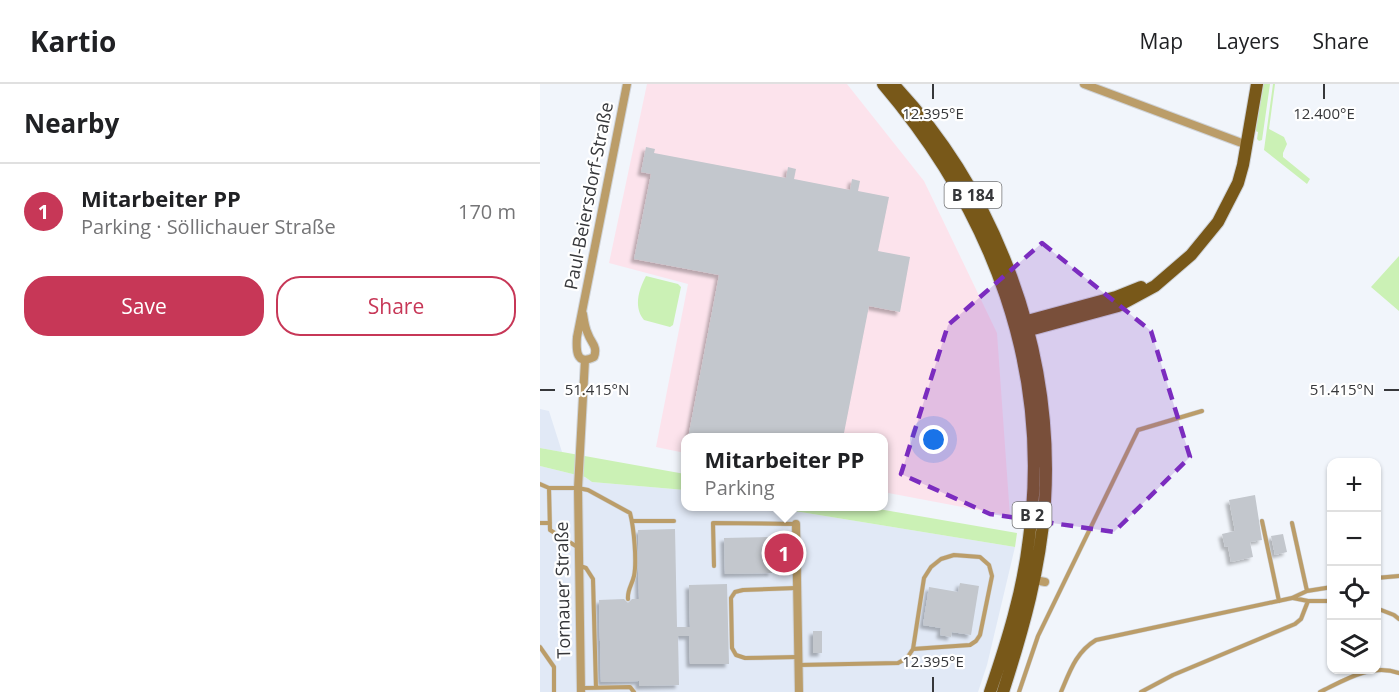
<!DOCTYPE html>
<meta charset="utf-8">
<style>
:root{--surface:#fff;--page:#f6f6f6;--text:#202124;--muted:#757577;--line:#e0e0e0;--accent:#c73757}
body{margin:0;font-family:"Open Sans",sans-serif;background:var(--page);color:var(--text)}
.controls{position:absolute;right:18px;bottom:18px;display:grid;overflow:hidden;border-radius:12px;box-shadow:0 2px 4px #0004}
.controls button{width:54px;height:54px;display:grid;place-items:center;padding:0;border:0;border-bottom:2px solid var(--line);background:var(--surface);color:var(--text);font:30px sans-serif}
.you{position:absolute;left:394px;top:356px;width:21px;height:21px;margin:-15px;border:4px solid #fff;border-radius:50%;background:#1a73e8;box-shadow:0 0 0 9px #1a73e833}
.badge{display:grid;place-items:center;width:39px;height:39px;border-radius:50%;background:var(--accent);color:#fff;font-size:20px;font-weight:700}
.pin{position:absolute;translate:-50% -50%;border:3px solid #fff;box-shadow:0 2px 6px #0006}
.popup{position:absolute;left:141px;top:349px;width:207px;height:78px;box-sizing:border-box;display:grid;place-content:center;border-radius:12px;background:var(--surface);filter:drop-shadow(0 2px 4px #0005);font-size:20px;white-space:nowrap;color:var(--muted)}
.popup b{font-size:22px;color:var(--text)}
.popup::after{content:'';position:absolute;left:50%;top:100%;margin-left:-12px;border:12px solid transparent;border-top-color:var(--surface)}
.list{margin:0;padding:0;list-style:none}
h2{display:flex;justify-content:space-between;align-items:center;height:78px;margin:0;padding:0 24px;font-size:26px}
h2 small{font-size:20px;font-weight:400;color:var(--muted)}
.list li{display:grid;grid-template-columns:39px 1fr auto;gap:18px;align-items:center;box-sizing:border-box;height:96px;padding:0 24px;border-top:2px solid var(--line)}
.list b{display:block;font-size:22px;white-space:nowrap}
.list p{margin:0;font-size:20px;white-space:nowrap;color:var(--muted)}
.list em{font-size:20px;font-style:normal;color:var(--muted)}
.actions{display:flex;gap:12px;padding:18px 24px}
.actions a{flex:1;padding:14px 0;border:2px solid var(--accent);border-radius:24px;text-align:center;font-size:21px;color:var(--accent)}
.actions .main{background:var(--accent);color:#fff}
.icon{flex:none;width:33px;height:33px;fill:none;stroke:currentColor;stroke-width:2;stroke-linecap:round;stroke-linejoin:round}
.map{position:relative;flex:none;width:859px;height:608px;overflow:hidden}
header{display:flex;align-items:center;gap:36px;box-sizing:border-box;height:84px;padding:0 30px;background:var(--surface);border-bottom:2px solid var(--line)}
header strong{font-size:28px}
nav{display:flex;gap:33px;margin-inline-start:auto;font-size:21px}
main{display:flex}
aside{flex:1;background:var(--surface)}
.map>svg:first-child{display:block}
</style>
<header>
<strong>Kartio</strong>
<nav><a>Map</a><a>Layers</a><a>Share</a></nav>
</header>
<main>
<aside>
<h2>Nearby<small></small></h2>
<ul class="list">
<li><span class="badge">1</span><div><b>Mitarbeiter PP</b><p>Parking · Söllichauer Straße</p></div><em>170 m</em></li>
</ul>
<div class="actions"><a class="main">Save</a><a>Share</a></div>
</aside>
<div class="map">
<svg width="859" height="608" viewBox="0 0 859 608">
<defs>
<filter id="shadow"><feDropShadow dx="-3.5" dy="3.5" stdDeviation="1.5" flood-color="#0004"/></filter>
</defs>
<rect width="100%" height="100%" fill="#f1f5fb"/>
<path fill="#fce3ec" d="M107 0H307L384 97 457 249 470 432 343 408V354H145V369L116 363 148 200 69 179Z"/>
<path fill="#e1e9f6" d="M0 325 9 327 22 368 0 364Z
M0 382 45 393 52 398 145 406V422L230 423 475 463 447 581 438 608H0Z"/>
<path fill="#cbf1b5" d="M722 0H730L722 56 719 57 717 55 718 48 715 47Z
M733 0H735L729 45 744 53 747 60 743 69V73L770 95 767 100 724 66Z
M859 172V227L831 203Z
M106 192 138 200 141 203 133 241 130 243 104 236C93 223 99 205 106 192Z
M0 364 145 390V406L52 398 45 393 0 382Z
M230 423H327L477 449 475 463Z"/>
<path fill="#c3c7cd" filter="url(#shadow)" d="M106 63 115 65 114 69 246 94 248 83 256 85 254 95 310 106 312 95 320 97 318 107 349 113 338 167 370 173 360 228 329 222 303 354H148L179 191 94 175 111 90 101 88Z
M715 411 722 456 710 458 713 473 691 478 688 462 685 463 682 450 695 447 689 416Z
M135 445 137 543H150L149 501 187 500 189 580H150L149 552H138L139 601 99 602V597L61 598 59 516 84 515 88 519 92 515H99L98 446Z
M743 450 747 468 735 471 731 452Z
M231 453 232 489 185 490 184 454Z
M420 499 439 502 431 551 412 548 411 553 400 551 401 544 383 541 389 503 418 508Z
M273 547H282V569H273Z"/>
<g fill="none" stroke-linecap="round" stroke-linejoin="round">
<defs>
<path id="lane" d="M0 400 9 404 10 446 39 464
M9 404H38L48 406 90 429C94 444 97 478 94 492 92 501 87 506 88 515
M92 437H134
M722 437 739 517
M0 439H10
M752 439 767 507
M40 482 46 484 53 495 56 604
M174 482 173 439 255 440
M836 494 859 492
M256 504 203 506 195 508 191 514 192 564 196 571 205 574 257 573
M753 514 768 517H792
M836 524 854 531 859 535
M0 563 14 583V608
M259 581 358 579 367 574 373 565 384 494 391 483 401 475 414 471 440 473 449 481 452 492 440 551 436 557 430 561 373 565
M42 604 90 603 94 608
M479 608 498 552 598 346 662 327
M521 608C530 587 536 568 556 556L752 514 767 507 792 503
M601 608 633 591 755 540 761 535 768 517
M780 608C805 596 831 579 859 589"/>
<path id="street" d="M544 0 707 61
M43 230C44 237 45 244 48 250 51 259 58 262 54 273 36 282 36 266 37 253L87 0
M256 440 259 608
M495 496 505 498
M41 608 38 404 45 276"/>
<path id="primary" d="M343 0C452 128 512 284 489 454 483 507 467 558 450 608
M353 0C457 110 514 266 505 417 501 483 483 546 463 608
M480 239 576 213 601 203
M482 248 578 222 615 202 651 171 678 138 698 99 703 81 717 0"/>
</defs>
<use href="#lane" stroke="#cfd3d8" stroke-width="5"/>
<use href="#street" stroke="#cfd3d8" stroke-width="10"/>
<use href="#primary" stroke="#cfd3d8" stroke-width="14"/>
<use href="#lane" stroke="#bb9d69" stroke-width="4"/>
<use href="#street" stroke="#bb9d69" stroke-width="8"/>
<use href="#primary" stroke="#785819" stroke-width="12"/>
</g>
<path fill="#7b2cbf" fill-opacity="0.2" stroke="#7b2cbf" stroke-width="4.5" stroke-dasharray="12 8" stroke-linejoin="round" d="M502 159 611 247 650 373 574 448 450 430 361 390 408 241Z"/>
<path fill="none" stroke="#36373a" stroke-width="2" d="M393 0V15M784 0V15M0 306H15M844 306H859M393 593V608"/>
<g text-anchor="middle" stroke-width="4.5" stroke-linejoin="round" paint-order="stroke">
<g fill="#fff" stroke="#727375" stroke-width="1.5">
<rect x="404.5" y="98" width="57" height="26" rx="4.5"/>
<rect x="472.5" y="418" width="39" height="26" rx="4.5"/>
</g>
<g font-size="16" font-weight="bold" fill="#36373a">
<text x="433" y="117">B 184</text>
<text x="492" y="437">B 2</text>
</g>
<g font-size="18" fill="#36373a" stroke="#fff">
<text transform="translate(49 112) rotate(-79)" y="6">Paul-Beiersdorf-Straße</text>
<text transform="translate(23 506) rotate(-91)" y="6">Tornauer Straße</text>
</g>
</g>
<g font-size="15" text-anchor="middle" fill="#36373a" stroke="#fff" stroke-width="4.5" stroke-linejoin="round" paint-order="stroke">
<text x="393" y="35">12.395°E</text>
<text x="784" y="35">12.400°E</text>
<text x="57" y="311">51.415°N</text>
<text x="802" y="311">51.415°N</text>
<text x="393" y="583">12.395°E</text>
</g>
</svg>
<div class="controls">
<button>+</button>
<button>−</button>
<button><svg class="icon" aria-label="locate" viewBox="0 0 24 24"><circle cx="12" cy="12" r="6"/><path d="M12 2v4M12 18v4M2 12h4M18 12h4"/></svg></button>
<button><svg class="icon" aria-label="layers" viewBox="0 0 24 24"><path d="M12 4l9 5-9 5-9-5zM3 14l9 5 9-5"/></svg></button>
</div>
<div class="you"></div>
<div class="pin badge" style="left:244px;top:469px">1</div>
<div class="popup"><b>Mitarbeiter PP</b>Parking</div>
</div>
</main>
